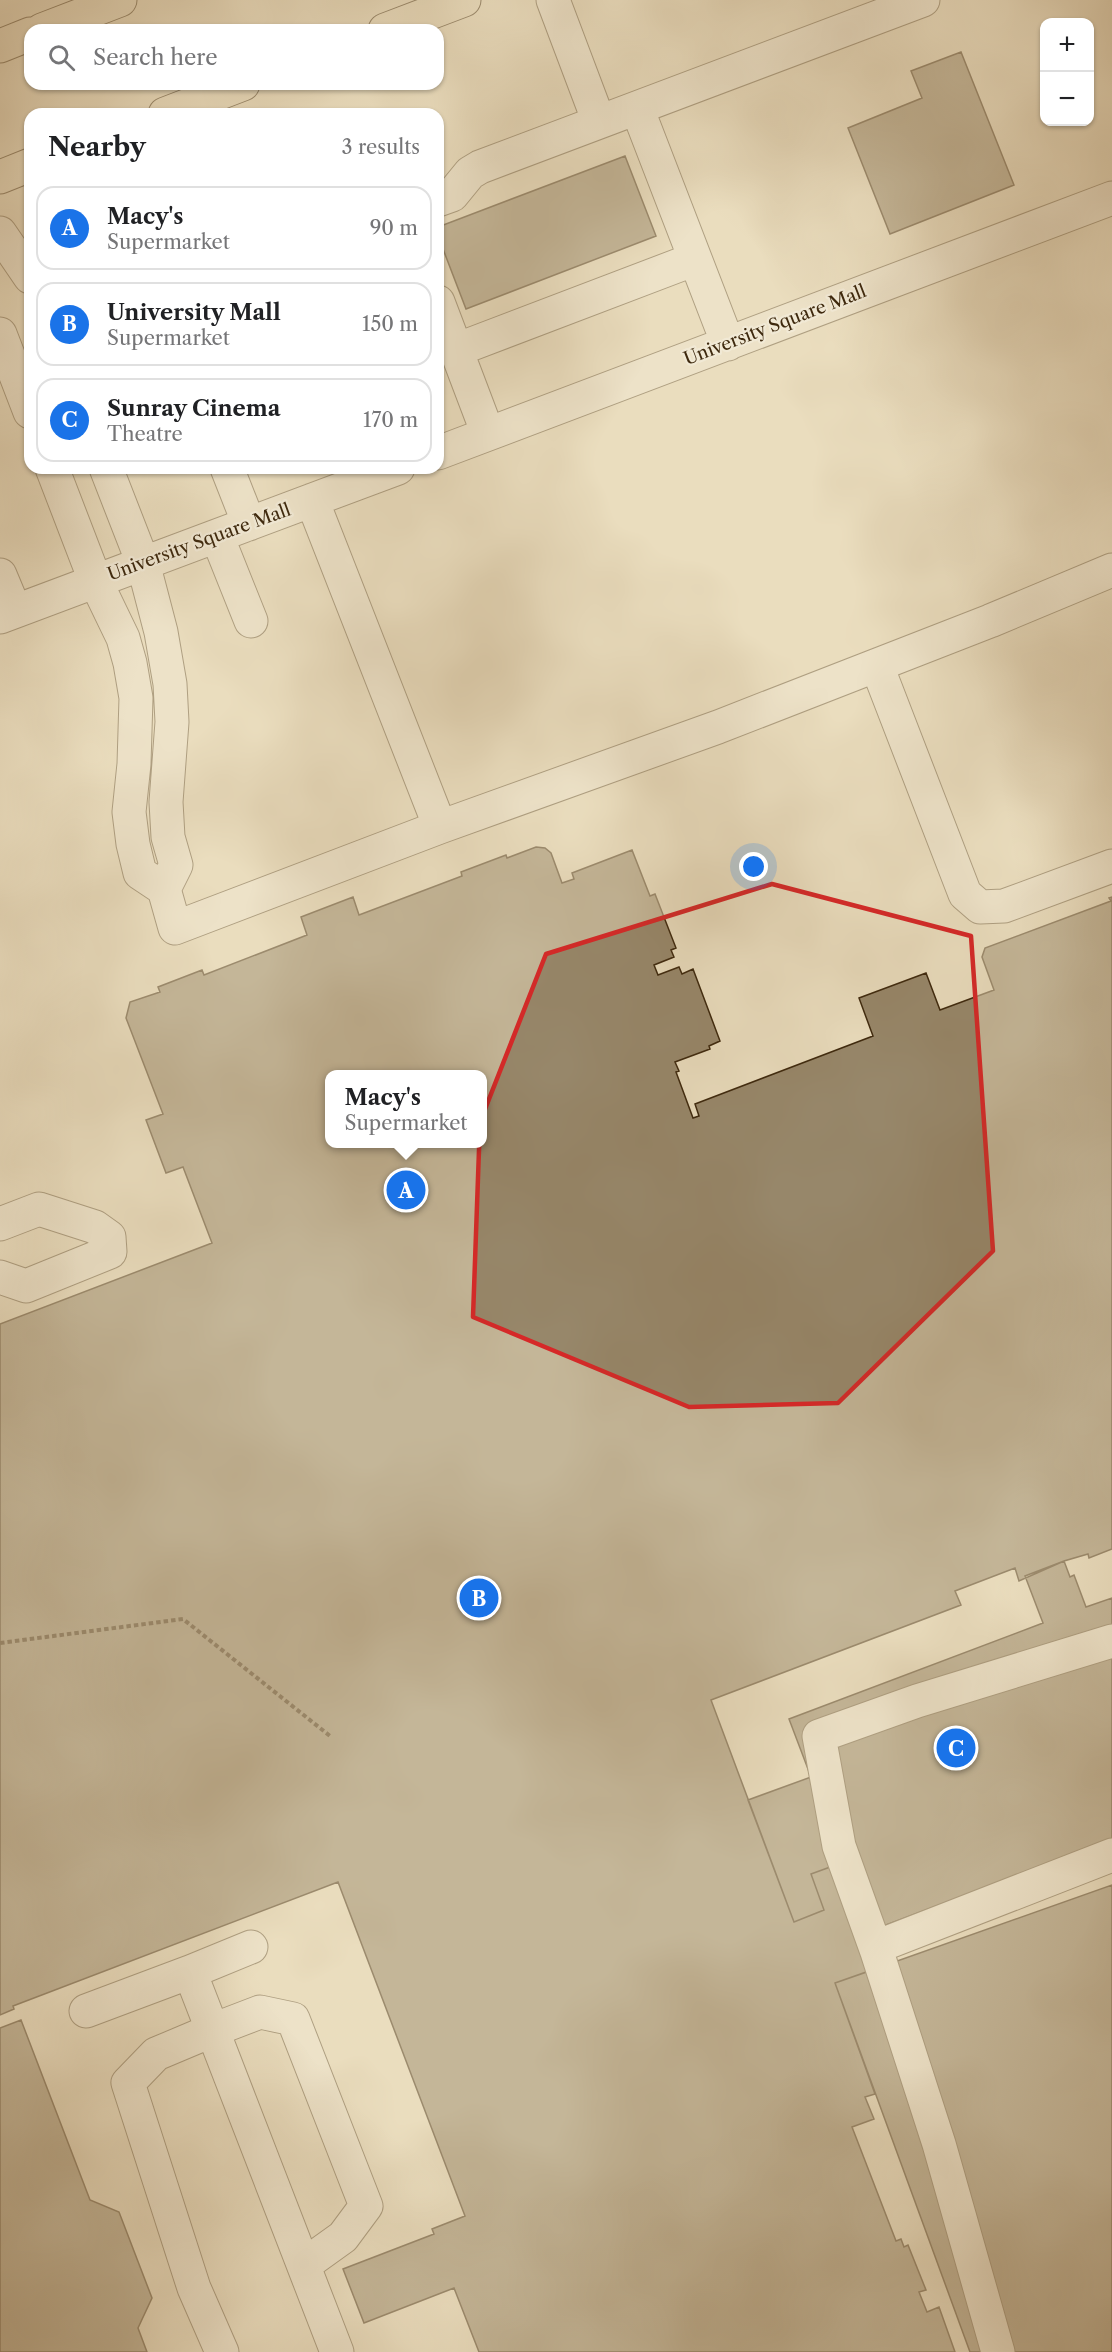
<!DOCTYPE html>
<meta charset="utf-8">
<style>
:root{--surface:#fff;--page:#f2f2f2;--text:#202124;--muted:#757577;--line:#e0e0e0;--accent:#1a73e8}
body{margin:0;font-family:"Libre Caslon Text",serif;background:var(--page);color:var(--text)}
.controls{position:absolute;right:18px;top:18px;display:grid;overflow:hidden;border-radius:12px;box-shadow:0 2px 4px #0004}
.controls button{width:54px;height:54px;display:grid;place-items:center;padding:0;border:0;border-bottom:2px solid var(--line);background:var(--surface);color:var(--text);font:30px sans-serif}
.you{position:absolute;left:754px;top:867px;width:21px;height:21px;margin:-15px;border:4px solid #fff;border-radius:50%;background:#1a73e8;box-shadow:0 0 0 9px #1a73e833}
.badge{display:grid;place-items:center;width:39px;height:39px;border-radius:50%;background:var(--accent);color:#fff;font-size:20px;font-weight:700}
.pin{position:absolute;translate:-50% -50%;border:3px solid #fff;box-shadow:0 2px 6px #0006}
.popup{position:absolute;left:325px;top:1070px;width:162px;height:78px;box-sizing:border-box;display:grid;place-content:center;border-radius:12px;background:var(--surface);filter:drop-shadow(0 2px 4px #0005);font-size:20px;white-space:nowrap;color:var(--muted)}
.popup b{font-size:22px;color:var(--text)}
.popup::after{content:'';position:absolute;left:50%;top:100%;margin-left:-12px;border:12px solid transparent;border-top-color:var(--surface)}
.list{margin:0;padding:0;list-style:none}
h2{display:flex;justify-content:space-between;align-items:center;height:78px;margin:0;padding:0 24px;font-size:26px}
h2 small{font-size:20px;font-weight:400;color:var(--muted)}
.list li{display:grid;grid-template-columns:39px 1fr auto;gap:18px;align-items:center;box-sizing:border-box;height:84px;margin:0 12px 12px;padding:0 12px;border:2px solid var(--line);border-radius:18px}
.list b{display:block;font-size:22px;white-space:nowrap}
.list p{margin:0;font-size:20px;white-space:nowrap;color:var(--muted)}
.list em{font-size:20px;font-style:normal;color:var(--muted)}
.icon{flex:none;width:33px;height:33px;fill:none;stroke:currentColor;stroke-width:2;stroke-linecap:round;stroke-linejoin:round}
.map{position:relative;flex:none;width:1112px;height:2352px;overflow:hidden}
.search{position:absolute;background:var(--surface);box-shadow:0 2px 4px #0004;left:24px;top:24px;width:420px;height:66px;display:flex;align-items:center;gap:15px;box-sizing:border-box;padding:0 21px;border-radius:18px;color:var(--muted);font-size:22px}
.panel{position:absolute;background:var(--surface);box-shadow:0 2px 4px #0004;left:24px;top:108px;width:420px;height:366px;border-radius:18px}
.map>svg:first-child{display:block}
</style>
<div class="map">
<svg width="1112" height="2352" viewBox="0 0 1112 2352">
<rect width="100%" height="100%" fill="#eaddbe"/>
<filter id="stains"><feTurbulence type="fractalNoise" baseFrequency=".00333" numOctaves="4"/><feColorMatrix values="0 0 0 0 .2 0 0 0 0 .09 0 0 0 0 .02 0 0 0 .5 -.17"/></filter>
<radialGradient id="worn" r=".72"><stop offset=".6" stop-color="#630" stop-opacity="0"/><stop offset="1" stop-color="#630" stop-opacity=".3"/></radialGradient>
<path fill="#97876a" stroke="#3e290e" stroke-width="1.5" fill-rule="evenodd" d="M961 52 1014 185 890 234 848 128 922 98 911 71Z
M625 156 656 236 466 309 438 236V227Z
M536 847 545 848 551 853 562 883 574 879 572 873 632 850 650 896 655 894 676 948 671 950 674 957 654 965 658 975 679 967 682 974 693 969 720 1041 709 1046 710 1049 675 1062 679 1071 676 1072 693 1118 699 1116 695 1104 873 1036 859 998 926 973 940 1010 994 990 982 957 985 948 1111 901 1109 898 1112 897V1549L1089 1558 1088 1554 1064 1561 1019 1581 1015 1568 955 1591 961 1605 711 1700 794 1922 824 1910 811 1874 844 1862 884 1966 835 1983 875 2094 865 2097 874 2119 852 2127 896 2241 901 2239 904 2247 908 2245 926 2290 919 2292 927 2312 939 2307 955 2352H479L454 2288 364 2323 343 2269 434 2234 432 2229 465 2216 338 1882 13 2006 14 2009 0 2015V1324L212 1243 183 1167 166 1173 146 1120 163 1114 126 1018 130 1002 160 992 158 987 202 970 204 975 307 935 301 917 353 897 359 915 462 876 461 872 506 855 507 858ZM330 1074H482V1144H330Z
M1064 1561 1070 1577 1074 1575 1086 1607 1112 1598V1840L870 1931 844 1862 811 1874 824 1910 794 1922 748 1800 811 1777 789 1719 1043 1623 1025 1576Z
M1112 1885V2352H970L835 1983Z
M21 2020 90 2200 119 2212 152 2298 138 2328 147 2352H0V2028Z"/>
<g fill="none" stroke-linecap="round" stroke-linejoin="round">
<defs>
<path id="minor" d="M553 0 599 122
M637 108 728 344
M438 200 452 195 470 173 480 167 923 0
M0 233 30 277
M438 302 488 434
M0 334 30 412
M456 350 695 259
M438 453 1112 198
M52 468 95 580 123 638 130 663 136 698 134 764 129 812 133 844 140 873 164 889 175 928 440 827 718 727 990 621 1112 570
M106 468 143 563 161 632 170 684 172 722 166 802 168 837 176 865 164 889
M227 468 249 524
M312 500 440 827
M217 536 251 621
M0 575 15 611
M0 617 398 468
M877 666 965 894 980 907 1004 906 1112 866
M0 1224 39 1209 95 1227 109 1237 110 1252 26 1286 0 1277
M876 1947 1112 1855
M190 1972 251 1947
M86 2011 190 1972 337 2352
M222 2352 194 2288 128 2083 156 2054 213 2030 260 2012 293 2019 366 2206 343 2237 304 2265
M998 2352 939 2144 877 1952 839 1846 819 1736 917 1701 1112 1641"/>
<path id="major" d="M42 30 120 0
M385 30 464 0
M0 46 30 34
M165 114 243 84
M0 177 30 165"/>
</defs>
<use href="#minor" stroke="#69563a" stroke-width="35"/>
<use href="#major" stroke="#3e290e" stroke-width="35"/>
<path stroke="#3e290e" stroke-width="4" stroke-dasharray="4.5 3" stroke-linecap="butt" d="M0 1643 183 1619 330 1736"/>
<use href="#minor" stroke="#f1e9d5" stroke-width="33"/>
<use href="#major" stroke="#eaddbe" stroke-width="33"/>
</g>
<path d="M0 0H1112V2352H0ZM772 884 971 936 993 1251 838 1403 689 1407 473 1317 480 1122 546 954Z" fill="#eaddbe" fill-opacity=".55" fill-rule="evenodd"/>
<path fill="none" stroke="#d62828" stroke-width="4.5" stroke-linejoin="round" d="M772 884 971 936 993 1251 838 1403 689 1407 473 1317 480 1122 546 954Z"/>
<g text-anchor="middle" stroke-width="4.5" stroke-linejoin="round" paint-order="stroke">
<g font-size="18" fill="#3e290e" stroke="#f1e9d5">
<text transform="translate(775 325) rotate(-21)" y="6">University Square Mall</text>
<text transform="translate(199 542) rotate(-20)" y="6">University Square Mall</text>
</g>
</g>
<rect width="100%" height="100%" filter="url(#stains)"/>
<rect width="100%" height="100%" fill="url(#worn)"/>
</svg>
<div class="controls">
<button>+</button>
<button>−</button>
</div>
<div class="you"></div>
<div class="pin badge" style="left:406px;top:1190px">A</div>
<div class="popup"><b>Macy's</b>Supermarket</div>
<div class="pin badge" style="left:479px;top:1598px">B</div>
<div class="pin badge" style="left:956px;top:1748px">C</div>
<div class="search"><svg class="icon" aria-label="search" viewBox="0 0 24 24"><circle cx="10" cy="10" r="6"/><path d="M15 15l6 6"/></svg>Search here</div>
<section class="panel">
<h2>Nearby<small>3 results</small></h2>
<ul class="list">
<li><span class="badge">A</span><div><b>Macy's</b><p>Supermarket</p></div><em>90 m</em></li>
<li><span class="badge">B</span><div><b>University Mall</b><p>Supermarket</p></div><em>150 m</em></li>
<li><span class="badge">C</span><div><b>Sunray Cinema</b><p>Theatre</p></div><em>170 m</em></li>
</ul>
</section>
</div>
